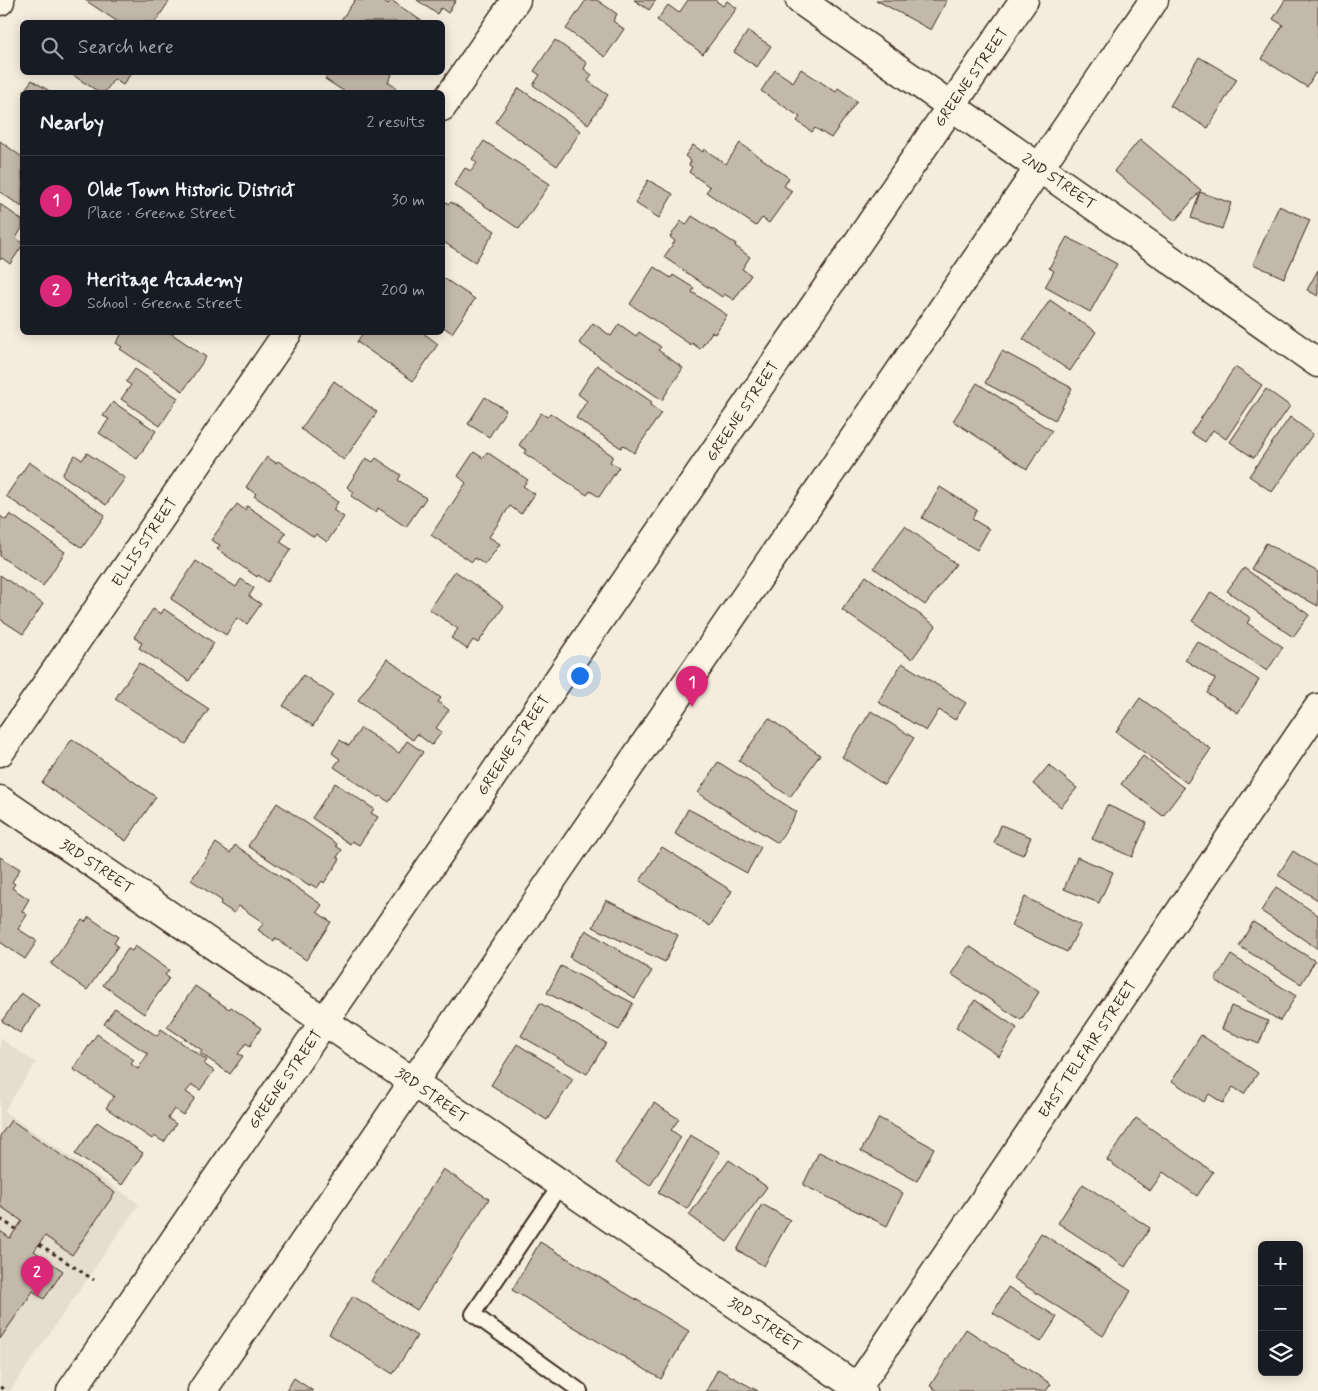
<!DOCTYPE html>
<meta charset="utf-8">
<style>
:root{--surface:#171b24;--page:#20242c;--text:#f1f3f6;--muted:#9ea1a6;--line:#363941;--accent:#db2777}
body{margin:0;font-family:Mynerve,sans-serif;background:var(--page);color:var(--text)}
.controls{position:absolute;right:15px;bottom:15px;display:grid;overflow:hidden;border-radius:8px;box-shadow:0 2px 12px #0003}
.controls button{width:45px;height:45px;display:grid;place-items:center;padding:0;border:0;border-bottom:1px solid var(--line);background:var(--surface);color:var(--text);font:25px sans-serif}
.you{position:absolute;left:579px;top:675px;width:18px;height:18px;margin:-12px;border:4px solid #fff;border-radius:50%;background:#1a73e8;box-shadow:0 0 0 8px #1a73e833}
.badge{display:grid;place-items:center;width:32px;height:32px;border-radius:50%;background:var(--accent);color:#fff;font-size:16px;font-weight:700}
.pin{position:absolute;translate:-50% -41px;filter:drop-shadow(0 1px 2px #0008)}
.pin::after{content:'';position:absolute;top:26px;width:18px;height:15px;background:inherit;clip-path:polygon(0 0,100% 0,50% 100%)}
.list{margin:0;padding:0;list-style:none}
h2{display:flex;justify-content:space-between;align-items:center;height:65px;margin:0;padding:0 20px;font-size:21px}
h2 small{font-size:16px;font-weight:400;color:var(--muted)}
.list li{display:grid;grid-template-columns:32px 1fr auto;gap:15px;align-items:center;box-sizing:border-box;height:90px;padding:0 20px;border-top:1px solid var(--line)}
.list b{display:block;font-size:19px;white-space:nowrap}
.list p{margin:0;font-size:16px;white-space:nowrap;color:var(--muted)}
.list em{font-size:16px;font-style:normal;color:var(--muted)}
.icon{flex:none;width:28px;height:28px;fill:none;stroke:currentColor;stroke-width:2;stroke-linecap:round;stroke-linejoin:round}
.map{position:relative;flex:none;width:1318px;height:1391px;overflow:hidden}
.search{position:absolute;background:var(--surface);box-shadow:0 2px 12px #0003;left:20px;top:20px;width:425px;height:55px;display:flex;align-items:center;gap:12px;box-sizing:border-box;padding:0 18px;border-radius:8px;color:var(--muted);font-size:19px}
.panel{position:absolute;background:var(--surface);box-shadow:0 2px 12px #0003;left:20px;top:90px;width:425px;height:245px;border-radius:8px}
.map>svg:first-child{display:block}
</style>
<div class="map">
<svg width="1318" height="1391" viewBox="0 0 1318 1391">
<rect width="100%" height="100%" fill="#f4eddd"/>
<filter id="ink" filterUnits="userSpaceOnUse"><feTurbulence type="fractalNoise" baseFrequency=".02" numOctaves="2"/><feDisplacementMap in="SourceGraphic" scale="10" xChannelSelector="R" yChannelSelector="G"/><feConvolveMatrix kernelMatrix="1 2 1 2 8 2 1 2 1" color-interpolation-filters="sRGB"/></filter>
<g filter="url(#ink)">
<path fill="#e5ddce" d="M0 1038 36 1063 4 1111 139 1204 10 1391H0Z"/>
<path fill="#c3b9aa" stroke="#3b2a1e" d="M85 0H170L155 22H118Z
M355 0H383L388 4 391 0 423 22H345L341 20Z
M417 0H456L448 13 441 8 437 14Z
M586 0H597L617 14 613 21 624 29 605 57 566 29Z
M634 0H656L649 10Z
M688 0H715L723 6 727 1 737 8 703 54 657 20 668 5 679 13Z
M876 0H947L931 30Z
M1285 0H1318V74L1315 73 1307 87 1262 59 1283 25 1273 19Z
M748 31 771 46 757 67 734 52Z
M555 40 587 63 584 69 592 75 588 81 608 95 588 124 533 85 540 75 534 71Z
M1199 57 1237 79 1208 128 1170 106Z
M801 69 836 92 838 88 857 101 831 138 815 128 812 132 797 121 800 117 761 91 775 70 793 82Z
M68 72H132L123 85 114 79 105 92H99Z
M329 72H389L392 75 388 82 396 87 392 92H345L325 79Z
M32 80 51 92H23Z
M519 88 581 131 557 166 495 122Z
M1140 139 1201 190 1175 221 1114 171Z
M0 141 22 157V207L0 192Z
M484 141 550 184 519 229 454 185 465 168 471 171 477 163 472 159Z
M740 143 789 178 784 186 792 191 769 223 762 218 756 226 706 192 710 187 689 172 692 167 689 165 691 161 685 156 693 145 703 152 704 149 726 164Z
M648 180 673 194 659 218 635 203Z
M1200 192 1231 203 1222 229 1191 218Z
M442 200 449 204 451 202 495 231 475 262 442 241Z
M0 204 22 220V228L16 238 22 243V246L10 264 2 258 0 260Z
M1279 206 1310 220 1284 278 1253 264Z
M692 216 736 244 735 246 750 257 742 269 751 275 734 300 724 294 722 297 664 257 675 241 670 237 681 221 686 225Z
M1067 237 1117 264 1090 312 1045 287 1054 271 1049 268Z
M654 267 671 278 673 275 694 288 692 292 727 315 715 334 712 332 700 349 692 343 691 345 630 304Z
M1318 270V296L1307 290Z
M442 277 475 299 452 333 442 326Z
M1050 300 1096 332 1070 371 1023 339Z
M593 323 611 336 619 324 636 336 639 332 661 347 658 350 683 368 662 400 579 343Z
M123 332H169L206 357 183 391 120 349 122 347 116 343Z
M359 332H422L438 344 413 381 357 342 362 334Z
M1002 351 1072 388 1055 420 985 383Z
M597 365 652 402 650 405 661 413 634 453 623 445 621 448 576 418 587 401 578 394Z
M1235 367 1262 385 1226 439 1213 430 1205 442 1191 433Z
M135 369 178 398 160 426 121 399 131 385 126 382Z
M334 381 377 412 344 460 301 429Z
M977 383 1052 431 1027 469 953 421Z
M1266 389 1290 406 1254 458 1230 442Z
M485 397 506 410 489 437 468 424Z
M113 402 156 431 137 459 99 433 109 419 103 416Z
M541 413 547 417 550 413 613 456 610 462 619 467 599 497 590 491 587 495 524 453 526 450 519 445Z
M1290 417 1313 434 1272 492 1249 476Z
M474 452 483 458 487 452 528 480 523 486 535 494 521 514 510 506 489 537 500 544 485 565 475 558 472 562 431 535 466 483 458 476Z
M87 453 125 478 106 505 62 475 75 455 82 460Z
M267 457 276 463 278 461 338 502 333 510 344 517 327 542 316 534 314 537 254 496 256 494 246 487Z
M366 458 373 462 376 458 401 475 398 480 426 498 406 527 378 508 376 513 351 496 354 492 347 487Z
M29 462 105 515 82 548 6 496Z
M940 487 977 510 972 519 989 529 977 550 922 518Z
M237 504 245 510 247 506 286 533 280 542 291 549 268 582 258 575 257 577 217 549 220 545 211 540Z
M10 514 65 552 43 586 0 556V516L6 520Z
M905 526 956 564 925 605 874 568Z
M1266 543 1318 572V606L1251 569Z
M196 561 236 587 241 579 254 588 249 596 261 604 247 624 237 618 226 635 171 599Z
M1244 568 1309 615 1293 637 1227 591Z
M455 571 504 606 478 643 473 640 467 649 451 638 458 629 429 609Z
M0 575 43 604 23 634 0 619Z
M866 576 936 626 912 659 842 610Z
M1211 592 1251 618 1247 623 1283 647 1267 671 1192 621Z
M153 609 161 614 164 609 214 643 189 681 139 648 142 643 134 637Z
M1197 641 1259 680 1238 713 1207 693 1215 679 1185 660Z
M387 659 441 698 438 702 449 710 436 728 442 732 432 745 417 734 413 740 358 700Z
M139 663 209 709 186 744 115 699Z
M902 663 966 703 955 720 939 710 926 731 878 702Z
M303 675 333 695 313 726 283 706Z
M1140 698 1211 749 1187 783 1116 732Z
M871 711 914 738 884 785 842 757Z
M769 718 820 755 790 797 739 761Z
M361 728 399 753 407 741 423 752 389 802 380 796 378 797 334 767 340 759 332 753 340 740 349 746Z
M72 739 156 797 126 841 42 783Z
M1143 756 1184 788 1163 816 1121 784Z
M718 762 797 812 778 843 698 793Z
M1049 765 1077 788 1061 807 1033 784Z
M335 783 374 809 371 813 378 817 359 845 352 841 350 844 312 818Z
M277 803 337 844 336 846 342 850 337 857 340 859 324 883 322 881 317 888 310 884 309 886 248 846Z
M1107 805 1147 823 1132 857 1092 839Z
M688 809 761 847 747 873 675 834Z
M1001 825 1031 837 1023 855 994 843Z
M216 843 230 853 235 845 322 905 317 912 331 922 306 960 275 938 274 941 258 930 264 923 239 906 234 913 220 904 222 901 191 880Z
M662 847 732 891 710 926 640 881Z
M1293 851 1318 867V900L1278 875Z
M0 857 20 869 12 882 15 884 12 888 29 899 22 911 27 915 18 929 37 941 25 959 0 942Z
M1077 857 1113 872 1099 903 1064 889Z
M1276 887 1318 915V949L1261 911Z
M1025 897 1081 925 1067 952 1011 925Z
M606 900 678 935 665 962 593 927Z
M89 917 118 937 114 943 118 946 87 990 51 964 82 920 85 922Z
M1253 922 1315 961 1301 984 1239 946Z
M586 930 652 971 635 998 569 957Z
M135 946 169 970 165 975 169 978 144 1014 103 985 128 949 132 951Z
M969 946 1039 992 1021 1020 951 974Z
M1231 955 1296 996 1280 1021 1215 980Z
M561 966 633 1003 619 1030 547 993Z
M195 986 229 1009 231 1007 261 1028 250 1046 246 1043 238 1054 243 1056 230 1074 200 1053 202 1050 167 1027Z
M21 993 39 1005 20 1033 2 1021Z
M975 1000 1017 1028 999 1056 956 1027Z
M540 1003 606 1043 587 1074 521 1036Z
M1231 1006 1268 1021 1259 1044 1222 1029Z
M115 1008 157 1036 161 1029 207 1060 204 1064 214 1071 200 1090 192 1085 186 1092 195 1098 183 1115 174 1109 168 1118 176 1124 164 1142 154 1136 152 1139 106 1108 114 1096 73 1069 97 1034 134 1060 131 1064 138 1069 148 1054 104 1024Z
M1201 1035 1258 1073 1244 1094 1233 1087 1223 1103 1209 1094 1204 1102 1172 1081Z
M517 1044 573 1079 547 1120 491 1085Z
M654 1103 679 1119 671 1130 681 1137 650 1186 615 1163Z
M879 1118 934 1148 917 1181 861 1151Z
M1136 1118 1213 1172 1197 1196 1163 1172 1150 1191 1107 1160Z
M11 1120 115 1193 72 1255 45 1236 34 1251 63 1271 44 1299 33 1291 0 1339V1231L10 1238 22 1221 0 1206V1136Z
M97 1122 143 1153 122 1185 75 1154Z
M690 1135 720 1152 687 1209 658 1193Z
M819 1152 903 1193 887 1226 803 1185Z
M729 1160 767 1187 727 1242 689 1215Z
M443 1169 489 1199 417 1310 371 1281Z
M1083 1184 1150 1228 1125 1267 1058 1223Z
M762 1204 790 1220 764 1266 737 1250Z
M1041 1233 1131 1291 1103 1336 1013 1278Z
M540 1242 689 1331 661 1379 512 1290Z
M1008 1287 1057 1317 1041 1342 993 1313Z
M353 1296 417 1336 393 1374 329 1334Z
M966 1329 1051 1384 1046 1391H938L930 1386Z
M718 1369 758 1391H706Z
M294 1378 313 1391H286Z"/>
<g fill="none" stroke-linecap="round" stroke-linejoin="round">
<defs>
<path id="lane" d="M561 1184 473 1314 580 1391"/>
<path id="street" d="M800 0 1318 363
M442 107 516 0
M0 752 288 332
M0 800 279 990 862 1391"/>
<path id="secondary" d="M855 1391 1318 708"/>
<path id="primary" d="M0 1V0
M71 1391 1024 0
M202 1391 1154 0"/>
</defs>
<use href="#lane" stroke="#3b2a1e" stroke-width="18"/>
<use href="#street" stroke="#3b2a1e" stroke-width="31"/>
<use href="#secondary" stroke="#3b2a1e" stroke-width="31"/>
<use href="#primary" stroke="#3b2a1e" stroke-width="31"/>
<path stroke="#3b2a1e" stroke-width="3" stroke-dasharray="4 4" stroke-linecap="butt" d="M0 1219 16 1229
M39 1244 94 1280
M0 1387 6 1391"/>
<use href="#lane" stroke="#fcf5e5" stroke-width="14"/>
<use href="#street" stroke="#fcf5e5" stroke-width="28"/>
<use href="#secondary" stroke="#fcf5e5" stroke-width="28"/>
<use href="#primary" stroke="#fcf5e5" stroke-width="28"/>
</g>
</g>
<g text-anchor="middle" stroke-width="4" stroke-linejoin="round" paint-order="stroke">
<g font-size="15" fill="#3b2a1e" stroke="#fcf5e5">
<text transform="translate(971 77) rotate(-55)" y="5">GREENE STREET</text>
<text transform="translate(1059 181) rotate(35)" y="5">2ND STREET</text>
<text transform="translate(742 411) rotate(-56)" y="5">GREENE STREET</text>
<text transform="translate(144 542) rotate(-56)" y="5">ELLIS STREET</text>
<text transform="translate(513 745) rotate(-56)" y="5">GREENE STREET</text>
<text transform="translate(97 866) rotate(34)" y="5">3RD STREET</text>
<text transform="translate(1087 1049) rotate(-56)" y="5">EAST TELFAIR STREET</text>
<text transform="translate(285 1079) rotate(-55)" y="5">GREENE STREET</text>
<text transform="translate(432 1095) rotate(35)" y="5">3RD STREET</text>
<text transform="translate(765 1324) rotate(34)" y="5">3RD STREET</text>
</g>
</g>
</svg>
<div class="controls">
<button>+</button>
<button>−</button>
<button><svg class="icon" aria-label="layers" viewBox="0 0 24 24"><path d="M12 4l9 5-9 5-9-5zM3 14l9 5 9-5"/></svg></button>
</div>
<div class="you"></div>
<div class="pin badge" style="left:692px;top:707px">1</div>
<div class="pin badge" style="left:37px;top:1297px">2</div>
<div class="search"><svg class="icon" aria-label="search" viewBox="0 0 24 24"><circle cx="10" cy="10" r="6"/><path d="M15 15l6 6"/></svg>Search here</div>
<section class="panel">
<h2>Nearby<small>2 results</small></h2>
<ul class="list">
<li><span class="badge">1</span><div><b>Olde Town Historic District</b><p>Place · Greene Street</p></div><em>30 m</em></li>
<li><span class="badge">2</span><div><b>Heritage Academy</b><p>School · Greene Street</p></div><em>200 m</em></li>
</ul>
</section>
</div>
